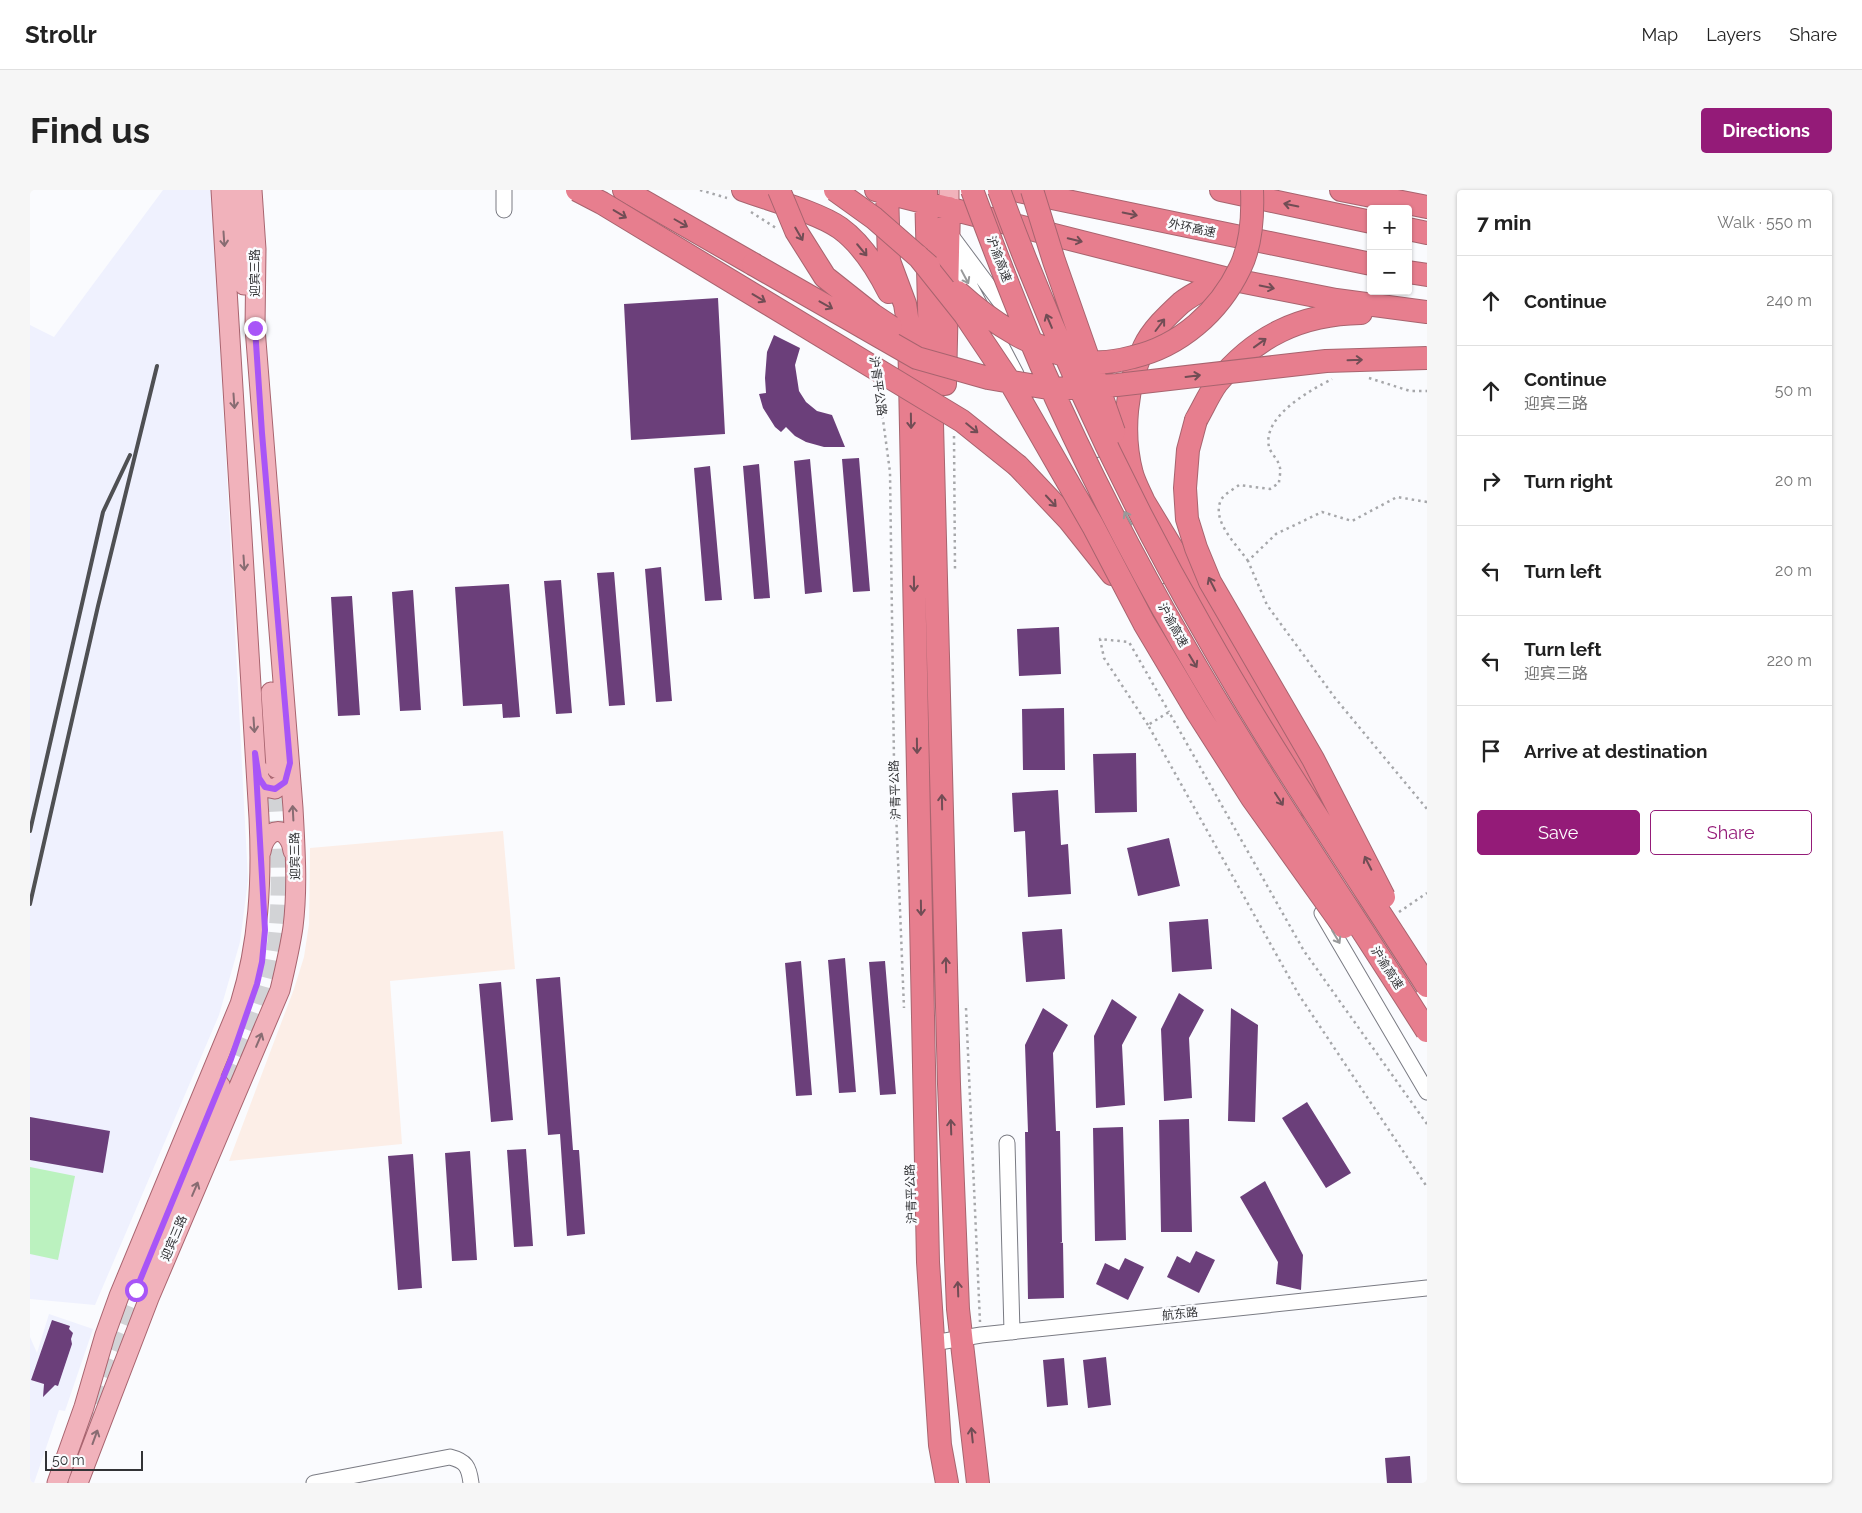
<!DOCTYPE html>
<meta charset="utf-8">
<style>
:root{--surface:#fff;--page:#f6f6f6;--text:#222;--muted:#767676;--line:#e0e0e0;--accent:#941b78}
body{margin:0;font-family:Raleway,"Noto Sans SC",sans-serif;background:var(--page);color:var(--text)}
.controls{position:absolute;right:15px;top:15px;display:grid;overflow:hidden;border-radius:5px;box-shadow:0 1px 4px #0004}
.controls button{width:45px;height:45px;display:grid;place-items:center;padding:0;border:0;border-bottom:1px solid var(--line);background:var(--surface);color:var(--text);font:25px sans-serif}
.scale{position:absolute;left:15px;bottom:12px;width:98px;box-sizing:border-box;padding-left:5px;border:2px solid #323336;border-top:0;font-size:14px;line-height:18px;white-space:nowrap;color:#323336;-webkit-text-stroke:4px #fafbfe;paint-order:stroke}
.stop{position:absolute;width:15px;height:15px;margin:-11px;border:4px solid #a855f7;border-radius:50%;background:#fff}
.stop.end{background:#a855f7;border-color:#fff;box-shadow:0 1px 5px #0008}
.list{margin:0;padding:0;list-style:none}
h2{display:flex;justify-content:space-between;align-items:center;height:65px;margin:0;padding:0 20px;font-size:21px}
h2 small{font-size:16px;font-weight:400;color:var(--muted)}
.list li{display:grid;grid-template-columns:32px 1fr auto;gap:15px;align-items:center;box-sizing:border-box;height:90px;padding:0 20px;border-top:1px solid var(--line)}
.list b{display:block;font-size:19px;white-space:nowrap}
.list p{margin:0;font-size:16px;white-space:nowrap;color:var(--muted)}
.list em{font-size:16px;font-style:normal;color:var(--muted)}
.actions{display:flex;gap:10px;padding:15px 20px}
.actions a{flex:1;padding:11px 0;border:1px solid var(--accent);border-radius:5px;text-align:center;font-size:18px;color:var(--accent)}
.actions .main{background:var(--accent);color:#fff}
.icon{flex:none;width:28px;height:28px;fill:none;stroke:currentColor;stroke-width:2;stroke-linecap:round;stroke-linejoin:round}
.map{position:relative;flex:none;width:1397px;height:1293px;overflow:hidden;border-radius:5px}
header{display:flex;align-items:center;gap:30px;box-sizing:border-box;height:70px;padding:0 25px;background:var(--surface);border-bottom:1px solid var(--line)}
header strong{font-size:24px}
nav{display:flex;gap:28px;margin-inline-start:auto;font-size:18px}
.intro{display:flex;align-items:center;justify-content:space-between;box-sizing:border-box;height:120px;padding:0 30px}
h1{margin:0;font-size:35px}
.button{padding:12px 22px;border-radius:5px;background:var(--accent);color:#fff;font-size:18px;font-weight:700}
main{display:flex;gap:30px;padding:0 30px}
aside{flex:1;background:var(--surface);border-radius:5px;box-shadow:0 1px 4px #0004}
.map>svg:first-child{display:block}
</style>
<header>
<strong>Strollr</strong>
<nav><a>Map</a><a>Layers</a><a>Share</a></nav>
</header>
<div class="intro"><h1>Find us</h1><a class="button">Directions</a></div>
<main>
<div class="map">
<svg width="1397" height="1293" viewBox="0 0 1397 1293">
<rect width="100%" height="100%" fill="#fafbfe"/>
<path fill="#eff1fe" d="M133 0H182L218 690 210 752 189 825 65 1115 0 1109V135L24 147Z
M19 1124 63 1139 35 1221 29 1220 4 1293H0V1147L7 1163Z"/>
<path fill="#fceee7" d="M473 641 485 779 360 791 372 954 199 971 264 799 274 767 279 734 280 658Z"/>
<path fill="#bbf2bf" d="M0 977 45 986 28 1070 0 1064Z"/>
<path fill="#6b3f7a" d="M688 108 695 244 601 250 594 114Z
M744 145 770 158 765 175 769 201 776 212 787 221 802 225 815 257H794L776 252 765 246 756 237 751 242 745 237 733 218 729 204 736 203 735 188 737 162Z
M829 268 840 401 823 402 812 269Z
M780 269 792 402 775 404 764 271Z
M729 274 740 408 724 409 713 276Z
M680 276 692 410 675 411 664 278Z
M631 377 642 511 626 512 615 379Z
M584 382 595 515 579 516 567 383Z
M531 390 542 523 526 524 514 391Z
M479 394 490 527 473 528 472 514 433 516 425 397Z
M383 400 391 520 370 521 362 402Z
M322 406 330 525 308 526 301 407Z
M1029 437 1031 484 989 486 987 439Z
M1034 518 1035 580H993L992 519Z
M1106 563 1107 622 1065 623 1063 564Z
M1028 600 1031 655 1038 654 1041 704 998 707 995 641 984 642 982 603Z
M1139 648 1150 696 1108 706 1097 658Z
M1178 729 1182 779 1142 782 1139 732Z
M1032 739 1035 789 996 792 992 742Z
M815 768 826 902 809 903 798 770Z
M771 771 782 905 766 906 755 773Z
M855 771 866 904 850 905 839 772Z
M530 787 543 960H549L555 1044 537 1046 530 944 518 945 506 789Z
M471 792 483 930 461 932 449 794Z
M1149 803 1174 820 1159 848 1162 908 1134 911 1131 839Z
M1082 809 1107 827 1092 855 1095 915 1066 918 1064 846Z
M1013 818 1038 835 1023 863 1026 941H1030L1032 1052H1030L1033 1053 1034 1108 998 1109 995 942H998L995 855Z
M1201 818 1228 835 1225 932 1198 931Z
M1277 912 1321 983 1296 998 1252 928Z
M0 927 80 941 73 983 0 970Z
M1159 929 1162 1042H1131L1129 930Z
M1093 937 1096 1050 1065 1051 1063 938Z
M496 959 503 1056 484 1057 477 960Z
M440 961 447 1070 422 1071 415 963Z
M383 964 392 1098 368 1100 358 966Z
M1235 991 1273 1065 1271 1100 1246 1094 1248 1072 1210 1007Z
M1166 1061 1185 1070 1169 1103 1137 1087 1147 1066 1160 1073Z
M1095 1068 1114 1077 1098 1110 1066 1094 1075 1073 1089 1080Z
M22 1130 40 1136 39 1139 43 1143 41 1149 42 1154 28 1196 25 1195 13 1207 14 1194 1 1190Z
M1076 1167 1081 1215 1058 1218 1053 1170Z
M1034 1168 1038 1215 1017 1217 1013 1170Z
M1380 1266 1382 1293H1357L1355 1268Z"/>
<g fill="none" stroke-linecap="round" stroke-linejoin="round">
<path stroke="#d2d3d6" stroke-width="19" stroke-dasharray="19 9" stroke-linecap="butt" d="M189 919C209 873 233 826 243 777 255 715 249 647 246 584
M38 1293 58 1235 113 1098"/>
<defs>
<path id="minor" d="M474 0V20
M922 47 986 133
M920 58 986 184
M1070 275 1131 386
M1292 723 1397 902
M1377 785 1397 818
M977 953 982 1142
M903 1153 951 1145 1397 1098
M284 1293 420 1267C436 1271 439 1277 441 1293"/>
<path id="major" d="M207 0 214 95
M919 0V18
M241 502 246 578
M228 579 229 588 235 597 245 599 255 591 259 574
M231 662C235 636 259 634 263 661
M106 1100 190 895
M27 1293 54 1217 75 1145 89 1106 210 814C229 753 232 691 229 628L191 0
M48 1293 119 1108 250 800C255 779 260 758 263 737 268 697 265 657 263 618L225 138 226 59 222 0"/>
<path id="highway" d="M594 0 723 74
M713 0C740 10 787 22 810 38 832 54 847 78 859 102
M846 0 1194 88 1306 110 1397 122
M857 0 859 71 875 114 879 140 898 1072 910 1255 917 1293
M896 0 919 894 928 1119 948 1293
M984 0 1341 74
M1191 0 1341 32
M1311 0 1397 17
M1378 39 1397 43
M1378 82 1397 85
M1194 88C1181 96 1163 103 1151 113 1138 125 1122 140 1114 157 1096 196 1091 243 1102 284 1105 294 1110 303 1114 312L1205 462 1277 588 1282 619
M915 194 919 18
M1166 230C1173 218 1179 204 1187 193 1225 146 1271 124 1331 123
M988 276 1039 330 1082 384"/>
</defs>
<use href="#minor" stroke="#7a7b83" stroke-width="17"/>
<use href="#major" stroke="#a8646f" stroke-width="21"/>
<use href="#highway" stroke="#a8646f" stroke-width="24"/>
<path stroke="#a6a7aa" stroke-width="2.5" stroke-dasharray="2.5 4" stroke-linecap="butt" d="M670 0 697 8
M721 22 746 38
M1339 188 1380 201H1397
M849 200 860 282 864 572 874 818
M924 246 925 380
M1397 312 1367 307 1322 331 1292 322 1246 344 1218 371 1237 415 1305 508 1397 619
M1218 371C1207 355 1181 331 1191 310 1194 304 1204 299 1209 295L1240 299 1249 293C1249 289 1251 282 1250 278 1249 270 1241 264 1239 257 1232 226 1281 200 1302 189
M1118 535 1074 468 1070 449 1099 452 1139 522
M1369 722 1397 703
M936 818 950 1132
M1397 934 1274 761 1139 522 1118 535 1269 805 1397 997"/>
<use href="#minor" stroke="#fff" stroke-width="15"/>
<use href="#major" stroke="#f1b2bb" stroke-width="19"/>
<use href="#highway" stroke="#e77e8e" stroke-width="22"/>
<path stroke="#4f5053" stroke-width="4" d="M0 641 73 322 100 265
M0 714 68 416 127 176"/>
<defs>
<path id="highway-bridge" d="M547 0 572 13 932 231 988 276
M749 0 766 41 795 87 843 125 861 137
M805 0 844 28 899 76
M942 0C964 59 986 117 1011 175 1053 270 1101 364 1153 454 1229 586 1315 712 1397 841
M969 0C1025 153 1093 300 1174 441 1243 563 1322 679 1397 796
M1002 0 1024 71 1084 242
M888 66 935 125 982 195 1063 336 1114 433 1167 522 1222 608 1314 737
M723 74 887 168 958 188 1024 199 1087 195 1296 171 1397 168
M928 102C964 135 1009 162 1057 171 1072 174 1088 171 1103 167 1150 156 1189 122 1210 78 1221 56 1223 24 1222 0
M1166 230 1158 260 1155 298 1157 329 1166 358 1180 392 1283 569 1354 707"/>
</defs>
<use href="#highway-bridge" stroke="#a8646f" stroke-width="24" stroke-linecap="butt"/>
<use href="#highway-bridge" stroke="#e77e8e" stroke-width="22"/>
</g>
<defs><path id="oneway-shaft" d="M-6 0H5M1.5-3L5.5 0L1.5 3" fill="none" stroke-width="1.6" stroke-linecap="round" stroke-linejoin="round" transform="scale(1.25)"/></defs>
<g stroke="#714d55">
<use href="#oneway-shaft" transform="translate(1261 15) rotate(-168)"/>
<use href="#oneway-shaft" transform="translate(590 24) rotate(31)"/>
<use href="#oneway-shaft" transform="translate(1100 24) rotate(12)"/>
<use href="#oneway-shaft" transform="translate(651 33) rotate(30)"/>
<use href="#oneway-shaft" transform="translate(769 44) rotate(60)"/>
<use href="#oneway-shaft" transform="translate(1045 50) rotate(14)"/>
<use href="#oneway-shaft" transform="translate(832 60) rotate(50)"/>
<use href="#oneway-shaft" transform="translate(1237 97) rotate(12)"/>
<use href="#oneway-shaft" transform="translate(729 108) rotate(31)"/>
<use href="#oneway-shaft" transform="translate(796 115) rotate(29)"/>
<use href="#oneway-shaft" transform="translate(1019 131) rotate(-113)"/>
<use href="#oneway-shaft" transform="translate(1130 135) rotate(-53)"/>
<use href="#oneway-shaft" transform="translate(1230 153) rotate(-36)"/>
<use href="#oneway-shaft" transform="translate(1325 170) rotate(-2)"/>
<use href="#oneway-shaft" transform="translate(1163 186) rotate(-7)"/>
<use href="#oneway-shaft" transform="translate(881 231) rotate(89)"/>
<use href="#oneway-shaft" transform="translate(942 238) rotate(39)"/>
<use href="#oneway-shaft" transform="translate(1021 311) rotate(47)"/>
<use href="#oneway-shaft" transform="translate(884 394) rotate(89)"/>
<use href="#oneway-shaft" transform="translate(1182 394) rotate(-117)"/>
<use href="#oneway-shaft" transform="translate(1163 471) rotate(59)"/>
<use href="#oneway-shaft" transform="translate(887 556) rotate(89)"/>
<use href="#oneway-shaft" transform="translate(1249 609) rotate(57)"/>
<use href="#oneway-shaft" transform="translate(912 612) rotate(-91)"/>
<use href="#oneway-shaft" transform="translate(1338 673) rotate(-117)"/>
<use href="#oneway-shaft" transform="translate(891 718) rotate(89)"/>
<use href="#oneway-shaft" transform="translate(916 775) rotate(-91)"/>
<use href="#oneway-shaft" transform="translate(921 937) rotate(-92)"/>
<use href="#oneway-shaft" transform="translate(928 1099) rotate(-92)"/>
<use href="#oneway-shaft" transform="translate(942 1245) rotate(-96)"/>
</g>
<g stroke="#886c72">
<use href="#oneway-shaft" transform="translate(194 49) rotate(86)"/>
<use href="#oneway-shaft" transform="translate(204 211) rotate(86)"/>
<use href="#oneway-shaft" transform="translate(214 373) rotate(86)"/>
<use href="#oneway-shaft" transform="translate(224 535) rotate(86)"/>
<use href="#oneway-shaft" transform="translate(263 623) rotate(-93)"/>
<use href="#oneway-shaft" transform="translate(229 850) rotate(-67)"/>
<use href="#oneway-shaft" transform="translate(165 999) rotate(-67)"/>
<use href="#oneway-shaft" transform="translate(65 1247) rotate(-70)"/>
</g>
<g stroke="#98999a">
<use href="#oneway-shaft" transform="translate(935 87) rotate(62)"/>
<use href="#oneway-shaft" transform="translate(1098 328) rotate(-119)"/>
<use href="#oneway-shaft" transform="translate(1306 747) rotate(59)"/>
</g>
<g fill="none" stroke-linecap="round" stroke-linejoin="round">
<path stroke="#a855f7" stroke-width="6" d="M106 1100 201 869 227 794 232 772 235 740 225 563 229 588 235 597 245 599 255 592 260 573 232 243 225 138"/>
</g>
<g text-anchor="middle" stroke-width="5" stroke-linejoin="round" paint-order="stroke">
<g font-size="12" fill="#323336" stroke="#fafbfe">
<text transform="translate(1162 38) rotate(12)" y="4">外环高速</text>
<text transform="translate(969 69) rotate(69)" y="4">沪渝高速</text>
<text transform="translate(225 83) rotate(-90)" y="4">迎宾三路</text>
<text transform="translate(848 196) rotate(82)" y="4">沪青平公路</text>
<text transform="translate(1143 435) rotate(61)" y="4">沪渝高速</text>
<text transform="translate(865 600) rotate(-92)" y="4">沪青平公路</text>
<text transform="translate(265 666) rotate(-91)" y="4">迎宾三路</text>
<text transform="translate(1357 778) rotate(57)" y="4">沪渝高速</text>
<text transform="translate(881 1004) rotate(-92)" y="4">沪青平公路</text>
<text transform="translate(144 1048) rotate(-67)" y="4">迎宾三路</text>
<text transform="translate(1150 1124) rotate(-6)" y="4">航东路</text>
</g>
</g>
</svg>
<div class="controls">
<button>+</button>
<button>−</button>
</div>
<div class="scale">50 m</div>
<div class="stop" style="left:106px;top:1100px"></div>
<div class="stop end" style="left:225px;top:138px"></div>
</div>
<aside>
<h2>7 min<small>Walk · 550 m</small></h2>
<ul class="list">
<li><svg class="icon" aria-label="ahead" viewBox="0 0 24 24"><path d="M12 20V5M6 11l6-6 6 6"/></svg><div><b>Continue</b></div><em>240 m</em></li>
<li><svg class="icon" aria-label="ahead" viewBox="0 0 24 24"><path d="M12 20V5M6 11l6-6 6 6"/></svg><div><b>Continue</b><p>迎宾三路</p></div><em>50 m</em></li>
<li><svg class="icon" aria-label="right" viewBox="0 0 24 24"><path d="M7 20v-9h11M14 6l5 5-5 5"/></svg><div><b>Turn right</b></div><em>20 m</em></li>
<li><svg class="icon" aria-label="left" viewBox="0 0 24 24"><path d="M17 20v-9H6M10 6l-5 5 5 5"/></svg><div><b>Turn left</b></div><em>20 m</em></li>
<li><svg class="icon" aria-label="left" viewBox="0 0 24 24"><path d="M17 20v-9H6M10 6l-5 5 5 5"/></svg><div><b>Turn left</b><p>迎宾三路</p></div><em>220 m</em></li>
<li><svg class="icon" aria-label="arrive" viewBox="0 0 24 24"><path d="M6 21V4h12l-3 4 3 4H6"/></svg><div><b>Arrive at destination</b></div></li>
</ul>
<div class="actions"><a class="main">Save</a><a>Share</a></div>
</aside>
</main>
